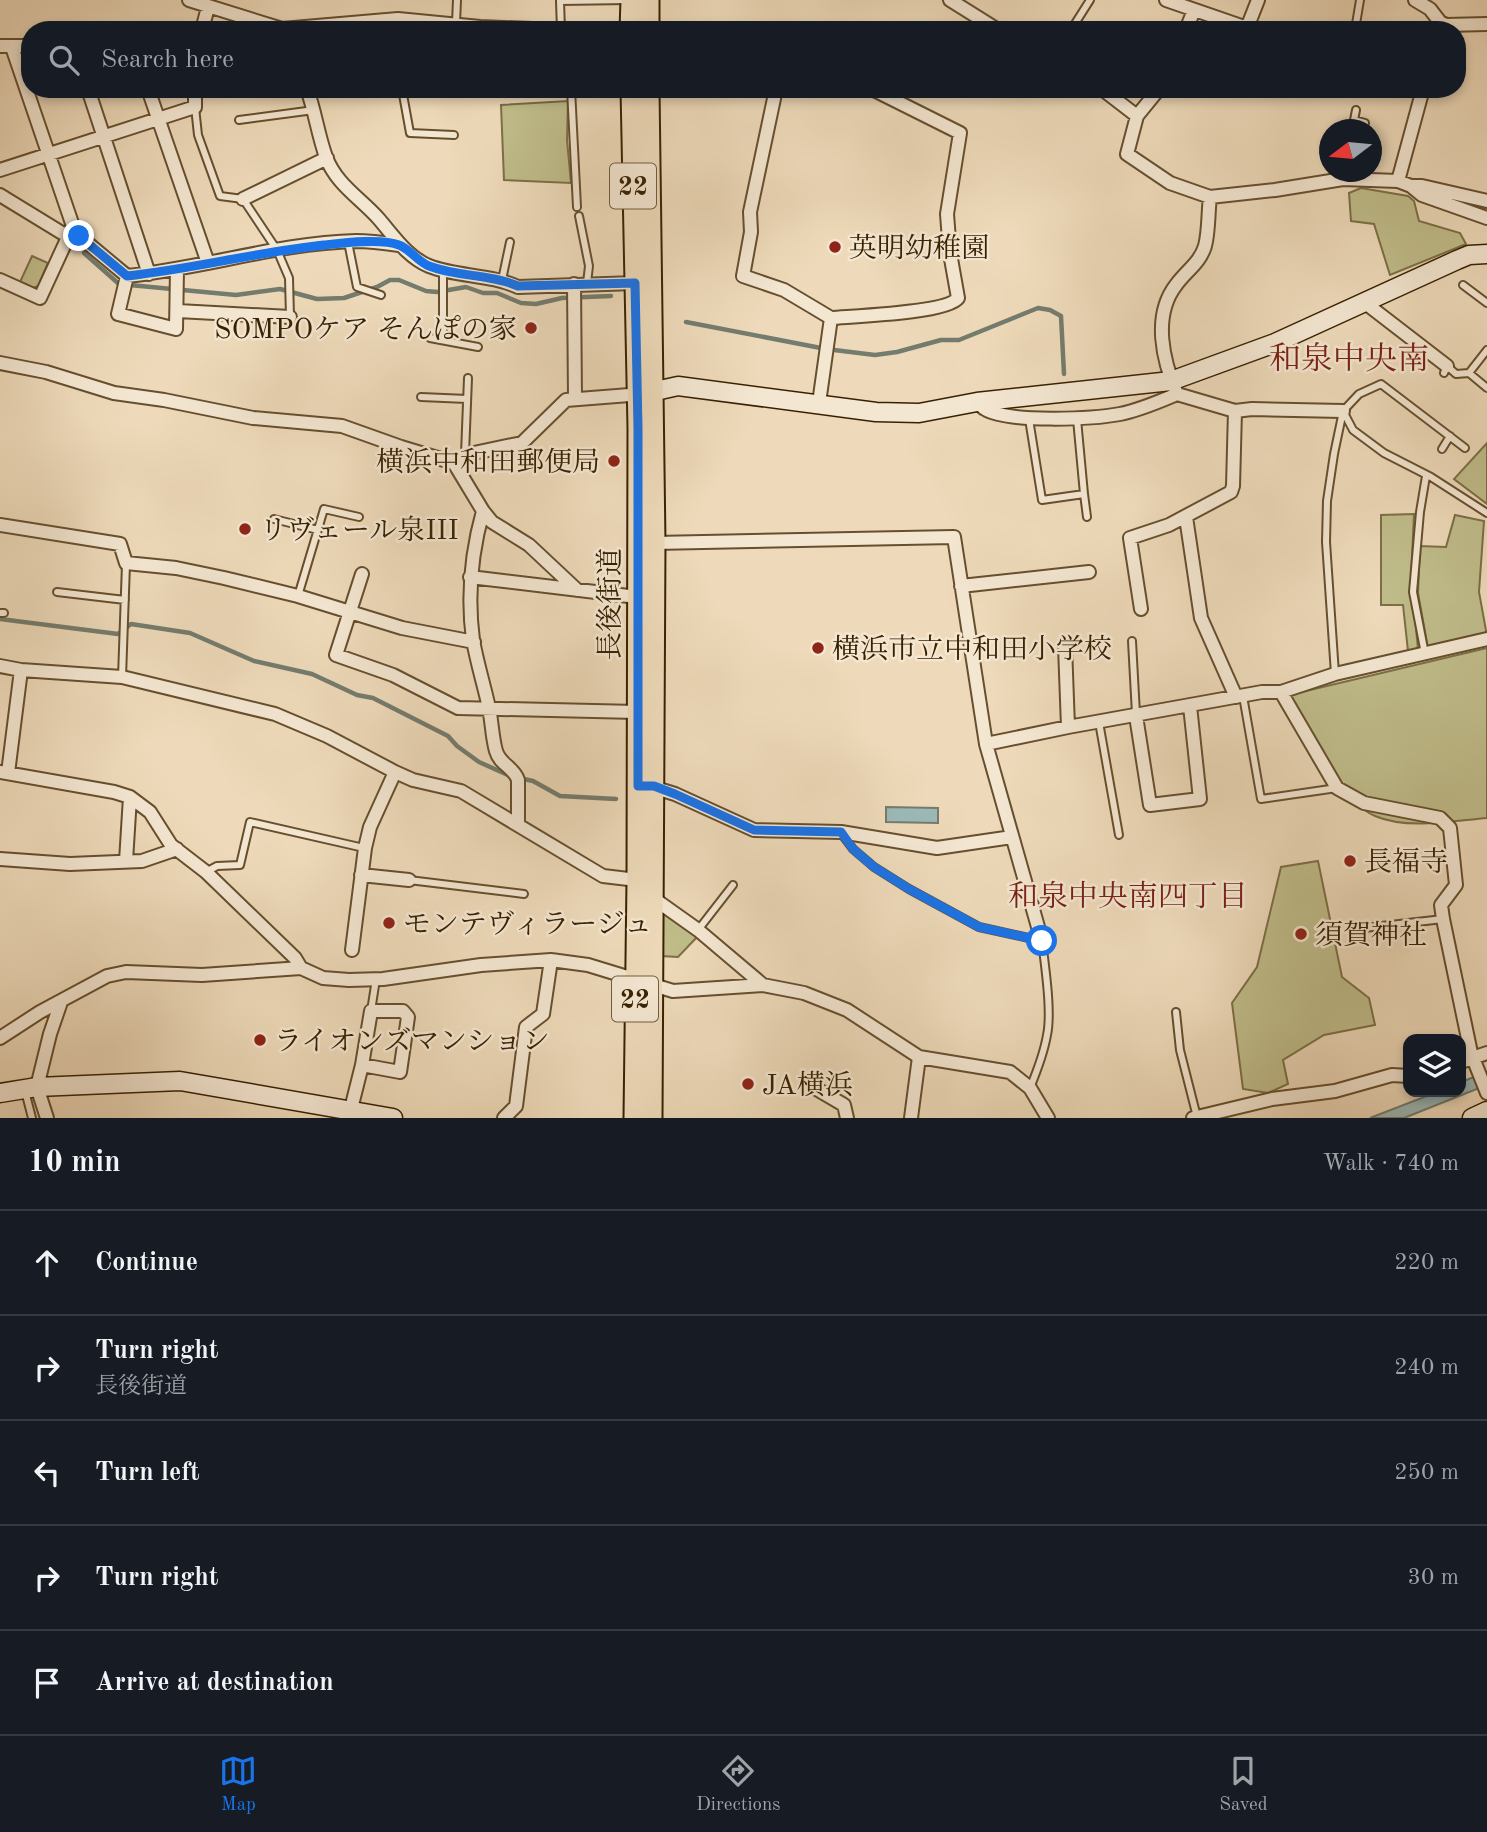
<!DOCTYPE html>
<meta charset="utf-8">
<style>
:root{--surface:#171b24;--page:#242831;--text:#f1f3f6;--muted:#9ea1a6;--line:#363941;--accent:#1a73e8}
body{margin:0;font-family:"Old Standard TT","Noto Serif JP",serif;background:var(--page);color:var(--text)}
.controls{position:absolute;right:21px;bottom:21px;display:grid;overflow:hidden;border-radius:14px;box-shadow:0 4px 10px #0003}
.controls button{width:63px;height:63px;display:grid;place-items:center;padding:0;border:0;border-bottom:2px solid var(--line);background:var(--surface);color:var(--text);font:35px sans-serif}
.compass{position:absolute;left:1319px;top:119px;width:63px;height:63px;border-radius:50%;background:var(--surface);box-shadow:0 4px 10px #0003;rotate:254deg}
.stop{position:absolute;width:21px;height:21px;margin:-16px;border:5px solid #1a73e8;border-radius:50%;background:#fff}
.stop.end{background:#1a73e8;border-color:#fff;box-shadow:0 2px 7px #0008}
.list{margin:0;padding:0;list-style:none}
h2{display:flex;justify-content:space-between;align-items:center;height:91px;margin:0;padding:0 28px;font-size:30px}
h2 small{font-size:23px;font-weight:400;color:var(--muted)}
.list li{display:grid;grid-template-columns:46px 1fr auto;gap:21px;align-items:center;box-sizing:border-box;height:105px;padding:0 28px;border-top:2px solid var(--line)}
.list b{display:block;font-size:26px;white-space:nowrap}
.list p{margin:0;font-size:23px;white-space:nowrap;color:var(--muted)}
.list em{font-size:23px;font-style:normal;color:var(--muted)}
.icon{flex:none;width:38px;height:38px;fill:none;stroke:currentColor;stroke-width:2;stroke-linecap:round;stroke-linejoin:round}
.map{position:relative;flex:none;width:1487px;height:1118px;overflow:hidden}
.search{position:absolute;background:var(--surface);box-shadow:0 4px 10px #0003;left:21px;right:21px;top:21px;height:77px;display:flex;align-items:center;gap:18px;box-sizing:border-box;padding:0 24px;border-radius:28px;color:var(--muted);font-size:26px}
.sheet{height:616px;background:var(--surface)}
nav{display:flex;justify-content:space-around;align-items:center;box-sizing:border-box;height:98px;border-top:2px solid var(--line);background:var(--surface);font-size:19px;color:var(--muted)}
nav a{display:grid;justify-items:center;gap:4px}
nav .on{color:var(--accent)}
.map>svg:first-child{display:block}
</style>
<div class="map">
<svg width="1487" height="1118" viewBox="0 0 1487 1118">
<rect width="100%" height="100%" fill="#eedaba"/>
<filter id="stains"><feTurbulence type="fractalNoise" baseFrequency=".00286" numOctaves="4"/><feColorMatrix values="0 0 0 0 .2 0 0 0 0 .09 0 0 0 0 .02 0 0 0 .5 -.17"/></filter>
<radialGradient id="worn" r=".72"><stop offset=".6" stop-color="#630" stop-opacity="0"/><stop offset="1" stop-color="#630" stop-opacity=".3"/></radialGradient>
<path fill="#c0bd8b" stroke="#7c6f46" stroke-width="2" d="M568 101 567 140 571 183 504 180 501 105Z
M1361 188 1408 196 1414 201 1419 221 1460 233 1466 244 1390 275 1374 224 1351 221 1349 193Z
M32 256 48 263 38 286 33 288 20 282Z
M1487 443V504L1454 479Z
M1414 514 1411 579 1418 649 1408 651 1403 605H1381V515Z
M1455 515 1484 521 1479 592 1487 636 1428 649 1418 593 1420 546 1446 547Z
M1487 648V818C1452 821 1408 830 1375 816 1339 801 1308 729 1289 695Z
M1318 861 1342 977 1369 998 1375 1025 1324 1035 1283 1060 1288 1084 1268 1093 1243 1089 1232 1003 1257 967 1281 867Z
M662 909 698 936 678 957 661 956Z"/>
<path fill="#9cb9b8" stroke="#747c6e" stroke-width="2" d="M886 807 938 808V823L886 822Z
M1487 1072V1085L1404 1118H1370L1437 1092H1461V1082Z"/>
<g fill="none" stroke-linecap="round" stroke-linejoin="round">
<path stroke="#747c6e" stroke-width="4.5" d="M84 253 119 284 236 295 280 289 317 299 344 298 377 287 390 280H399L426 291 437 292 466 287 483 293H497L521 303 536 304 562 298 611 296
M686 322 826 349 875 355 897 352 941 340H959L1038 308 1050 310 1061 316 1064 374
M0 619 118 634 131 624 190 633 254 661 312 674 357 695 373 698 448 736 457 746 479 762 510 776
M519 778 533 781 560 796 616 799"/>
<defs>
<path id="lane" d="M398 19 399 30
M456 23 457 0
M561 30 560 1 628 0
M1071 30 1090 0
M1355 30 1360 0
M402 89 410 133 454 135
M571 89 577 207
M195 107 198 135 220 196 243 199 277 250 289 278 290 317
M239 120 314 110
M1354 120 1365 123
M1352 130 1356 110
M579 216 589 266 587 283
M348 242 357 287 381 295
M502 280 510 242
M1463 285 1487 303
M430 338 478 347
M443 340V269
M1444 373 1447 366 1456 374 1469 373 1487 388
M1469 373 1487 350
M421 397 467 399
M1343 411 1353 430 1384 453 1431 477 1487 513
M1029 419 1042 500 1084 494 1077 419
M1442 449 1450 436
M465 454 468 378
M1084 494 1087 517
M274 519 318 530
M57 592 125 600
M298 596 324 509 359 517
M0 613H4
M1132 641 1136 714
M1425 654 1413 592 1420 512 1426 476
M1335 674 1326 542 1327 501 1334 454 1343 411 1359 394 1381 384 1465 448
M122 677 126 564
M1243 696 1261 799 1337 788
M1099 722 1119 835
M841 833 853 849 874 867 909 889 979 927 1042 941C1045 966 1052 1012 1047 1035 1044 1053 1037 1071 1030 1088
M206 872 217 866 240 865 250 822 364 848
M409 880 524 894
M1364 928 1443 919
M698 930 733 885
M371 1011 376 979
M1176 1012 1180 1050 1197 1117
M25 1091 32 1118"/>
<path id="street" d="M189 0 282 29 398 19 480 27 557 30
M950 0 998 30
M1166 0 1247 28 1258 0
M1415 0 1430 9 1440 22 1446 25 1487 24
M649 27 664 30
M202 30 208 7
M1186 30 1194 10
M0 46H30
M12 47 76 235
M88 89 149 274
M148 89 208 263
M307 89C315 111 318 135 326 157 336 184 360 198 378 218 393 235 407 257 429 266 457 277 490 274 518 287L635 283
M776 89 750 212 751 232 743 276 784 290 831 318
M1102 89 1137 116 1159 89
M1137 116 1127 154 1170 183 1210 197 1275 190 1343 179 1398 181 1423 89
M0 170 195 107V89
M1398 181 1411 186H1422L1487 201
M1411 186 1422 195 1487 218
M0 195 62 233 79 236 127 276C204 268 279 243 356 241 370 241 385 243 399 245
M1210 197C1208 212 1209 231 1205 246 1200 263 1186 271 1176 285 1152 316 1163 361 1177 394L1235 411
M243 199 327 158
M127 276 118 314 176 329 177 270
M0 280 40 298 69 235
M574 284 575 398
M1364 302 1447 366
M178 311 290 317
M0 363 46 372 114 393 164 400 253 418 342 426 401 447 454 463 483 511C471 554 467 595 473 640 477 663 484 685 489 708 492 722 492 737 496 751 500 765 514 767 518 780V825
M977 402C980 404 982 408 985 409 1008 423 1093 419 1120 414 1140 410 1158 402 1177 394
M819 403 831 318C855 316 947 313 958 298L950 253 947 214 960 133 872 89
M454 463 469 454 522 443 566 400 642 394
M483 511 492 522 529 545 577 590
M1186 517 1201 618 1236 697
M0 525 120 544 126 563 176 568 224 578 298 596 402 628 474 642
M655 543 954 537 986 744 1042 941
M362 574 336 655 393 675 458 708 637 712
M470 577 637 597
M961 586 1089 572
M1141 609 1130 538 1169 525 1231 492 1233 486 1235 411 1252 409 1343 411
M1065 646 1068 727
M0 666 21 670 122 677 275 714 327 736 395 772 413 780 461 791 603 876 637 880
M1281 692 1337 788 1364 803 1440 818 1450 828 1456 885 1441 905 1443 919 1471 1053 1487 1093
M1136 716 1150 805 1200 799 1190 706
M986 744 1068 727 1262 692H1281L1335 674 1487 639
M0 772 114 792 130 797 150 812 171 845 206 872 295 958 301 968 323 978 349 980 383 979 481 965 551 960 588 965 673 991 763 985 804 993 847 1010 919 1057 1010 1072 1030 1088 1048 1118
M8 773 21 670
M649 786 675 794 754 830 841 832 937 848 1012 837
M0 859 70 864 142 861 177 849
M126 861 130 797
M361 875 409 880
M653 898 698 930 763 985
M352 950 365 848 370 827 395 772
M0 1038 40 1012 107 976 126 972 202 975 301 968
M1461 1062 1487 1053
M815 1088 844 1105 847 1118
M351 1109 362 1065 371 1011H403L408 1017 400 1072 362 1065
M47 1118 37 1087 50 1034 61 1002
M504 1118 516 1106 526 1027 543 1014 551 960
M911 1118 919 1057
M1193 1118 1272 1099 1335 1091 1392 1075 1408 1076"/>
<path id="secondary" d="M651 392 678 386 876 412 919 413 977 402 1171 381 1275 343 1457 260 1469 255 1487 254
M0 1093 37 1087 180 1081 393 1118
M1472 1118 1487 1111"/>
<path id="primary" d="M649 0V30
M630 30 631 0
M631 89 638 428 637 880 634 1118
M649 89 655 543 652 1118"/>
</defs>
<use href="#lane" stroke="#664f2e" stroke-width="10"/>
<use href="#street" stroke="#664f2e" stroke-width="16"/>
<use href="#secondary" stroke="#382100" stroke-width="21"/>
<use href="#primary" stroke="#382100" stroke-width="23"/>
<use href="#lane" stroke="#f4e7d2" stroke-width="6"/>
<use href="#street" stroke="#f4e7d2" stroke-width="12"/>
<use href="#secondary" stroke="#f4e7d2" stroke-width="18"/>
<use href="#primary" stroke="#eedaba" stroke-width="19"/>
</g>
<g fill="none" stroke-linecap="round" stroke-linejoin="round">
<path stroke="#1a73e8" stroke-width="9" d="M79 236 127 276C193 269 257 252 324 245 342 243 381 238 399 245 410 249 418 262 429 266 458 277 490 274 518 286L635 283 638 428V786H654L675 794 754 830 841 832 853 849 874 867 909 889 979 927 1042 941"/>
</g>
<g fill="#8f2418" stroke="#f4e7d2" stroke-width="2.5">
<circle cx="835" cy="247" r="7"/>
<circle cx="531" cy="328" r="7"/>
<circle cx="614" cy="461" r="7"/>
<circle cx="245" cy="529" r="7"/>
<circle cx="818" cy="648" r="7"/>
<circle cx="1350" cy="861" r="7"/>
<circle cx="389" cy="923" r="7"/>
<circle cx="1301" cy="934" r="7"/>
<circle cx="260" cy="1040" r="7"/>
<circle cx="748" cy="1084" r="7"/>
</g>
<g text-anchor="middle" stroke-width="5" stroke-linejoin="round" paint-order="stroke">
<g fill="#f4e7d2" stroke="#705c3f" stroke-width="2">
<rect x="610" y="163.5" width="46" height="45" rx="5"/>
<rect x="612" y="976.5" width="46" height="45" rx="5"/>
</g>
<g font-size="26" font-weight="bold" fill="#382100">
<text x="633" y="195">22</text>
<text x="635" y="1008">22</text>
</g>
<g font-size="28" fill="#382100" stroke="#f4e7d2" text-anchor="start">
<text x="849" y="257">英明幼稚園</text>
<text x="517" y="338" text-anchor="end">SOMPOケア そんぽの家</text>
<text x="600" y="471" text-anchor="end">横浜中和田郵便局</text>
<text x="259" y="539">リヴェール泉III</text>
<text x="832" y="658">横浜市立中和田小学校</text>
<text x="1364" y="871">長福寺</text>
<text x="403" y="933">モンテヴィラージュ</text>
<text x="1315" y="944">須賀神社</text>
<text x="274" y="1050">ライオンズマンション</text>
<text x="762" y="1094">JA横浜</text>
</g>
<g font-size="28" fill="#382100" stroke="#f4e7d2">
<text transform="translate(609 604) rotate(-90)" y="10">長後街道</text>
</g>
<g font-size="30" fill="#7a1f14" stroke="#f4e7d2">
<text x="1128" y="906">和泉中央南四丁目</text>
</g>
<g font-size="32" fill="#7a1f14" stroke="#f4e7d2">
<text x="1349" y="369">和泉中央南</text>
</g>
</g>
<rect width="100%" height="100%" filter="url(#stains)"/>
<rect width="100%" height="100%" fill="url(#worn)"/>
</svg>
<div class="controls">
<button><svg class="icon" aria-label="layers" viewBox="0 0 24 24"><path d="M12 4l9 5-9 5-9-5zM3 14l9 5 9-5"/></svg></button>
</div>
<svg class="compass" viewBox="-18 -18 36 36"><path d="M0-13l5 13h-10z" fill="#e53935"/><path d="M0 13l5-13h-10z" fill="#9ea1a6"/></svg>
<div class="stop" style="left:1042px;top:941px"></div>
<div class="stop end" style="left:79px;top:236px"></div>
<div class="search"><svg class="icon" aria-label="search" viewBox="0 0 24 24"><circle cx="10" cy="10" r="6"/><path d="M15 15l6 6"/></svg>Search here</div>
</div>
<section class="sheet">
<h2>10 min<small>Walk · 740 m</small></h2>
<ul class="list">
<li><svg class="icon" aria-label="ahead" viewBox="0 0 24 24"><path d="M12 20V5M6 11l6-6 6 6"/></svg><div><b>Continue</b></div><em>220 m</em></li>
<li><svg class="icon" aria-label="right" viewBox="0 0 24 24"><path d="M7 20v-9h11M14 6l5 5-5 5"/></svg><div><b>Turn right</b><p>長後街道</p></div><em>240 m</em></li>
<li><svg class="icon" aria-label="left" viewBox="0 0 24 24"><path d="M17 20v-9H6M10 6l-5 5 5 5"/></svg><div><b>Turn left</b></div><em>250 m</em></li>
<li><svg class="icon" aria-label="right" viewBox="0 0 24 24"><path d="M7 20v-9h11M14 6l5 5-5 5"/></svg><div><b>Turn right</b></div><em>30 m</em></li>
<li><svg class="icon" aria-label="arrive" viewBox="0 0 24 24"><path d="M6 21V4h12l-3 4 3 4H6"/></svg><div><b>Arrive at destination</b></div></li>
</ul>
</section>
<nav>
<a class="on"><svg class="icon" aria-label="map" viewBox="0 0 24 24"><path d="M3 6l6-2 6 2 6-2v14l-6 2-6-2-6 2zM9 4v14M15 6v14"/></svg>Map</a>
<a><svg class="icon" aria-label="directions" viewBox="0 0 24 24"><path d="M12 3l9 9-9 9-9-9zM9 14v-3h6M13 9l2 2-2 2"/></svg>Directions</a>
<a><svg class="icon" aria-label="saved" viewBox="0 0 24 24"><path d="M7 4h10v16l-5-4-5 4z"/></svg>Saved</a>
</nav>
